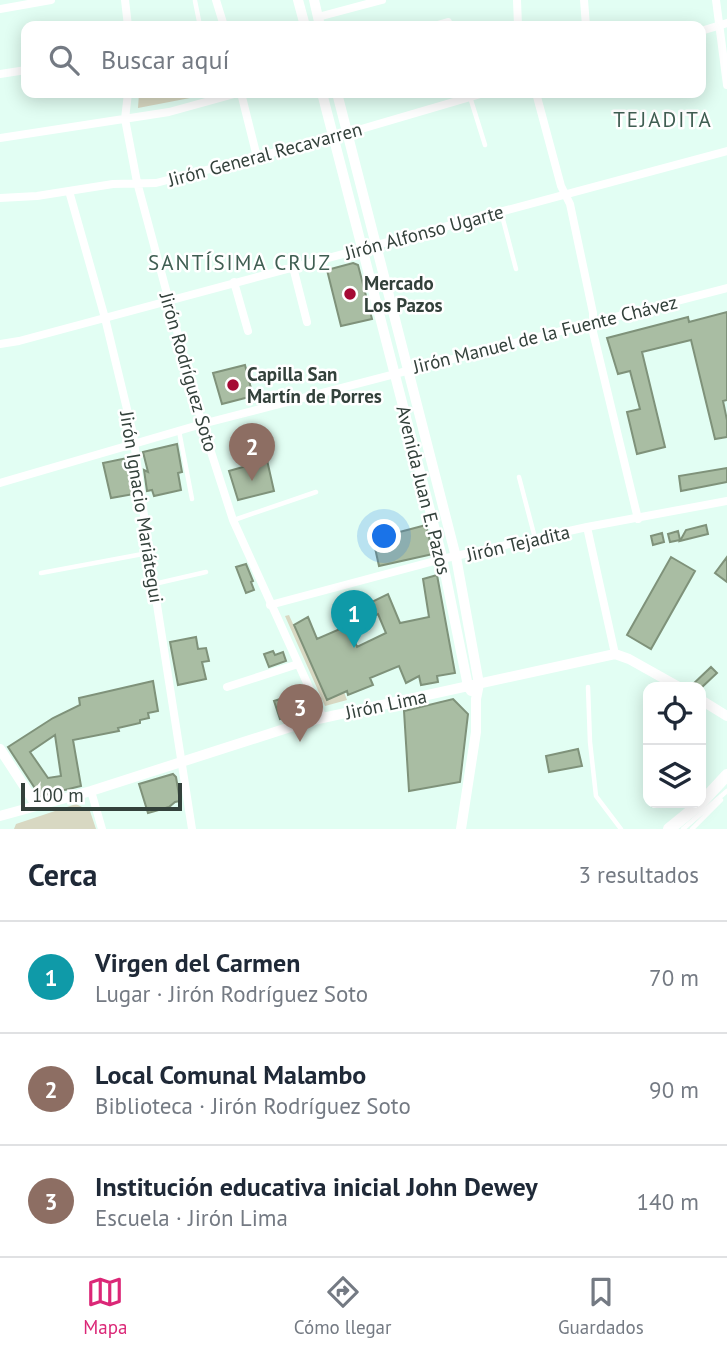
<!DOCTYPE html>
<html lang="es">
<meta charset="utf-8">
<style>
:root{--surface:#fff;--page:#f2f2f3;--text:#1f2937;--muted:#747a83;--line:#e0e1e3;--accent:#db2777}
body{margin:0;font-family:"PT Sans",sans-serif;background:var(--page);color:var(--text)}
.controls{position:absolute;right:21px;bottom:21px;display:grid;overflow:hidden;border-radius:14px;box-shadow:0 4px 18px #0003}
.controls button{width:63px;height:63px;display:grid;place-items:center;padding:0;border:0;border-bottom:2px solid var(--line);background:var(--surface);color:var(--text);font:35px sans-serif}
.scale{position:absolute;left:21px;bottom:18px;width:161px;box-sizing:border-box;padding-left:7px;border:4px solid #33413b;border-top:0;font-size:19px;line-height:24px;white-space:nowrap;color:#33413b;-webkit-text-stroke:5px #fff;paint-order:stroke}
.you{position:absolute;left:385px;top:537px;width:24px;height:24px;margin:-18px;border:5px solid #fff;border-radius:50%;background:#1a73e8;box-shadow:0 0 0 10px #1a73e833}
.badge{display:grid;place-items:center;width:46px;height:46px;border-radius:50%;background:var(--accent);color:#fff;font-size:23px;font-weight:700}
.pin{position:absolute;translate:-50% -58px;filter:drop-shadow(0 2px 4px #0008)}
.pin::after{content:'';position:absolute;top:37px;width:24px;height:21px;background:inherit;clip-path:polygon(0 0,100% 0,50% 100%)}
.list{margin:0;padding:0;list-style:none}
h2{display:flex;justify-content:space-between;align-items:center;height:91px;margin:0;padding:0 28px;font-size:30px}
h2 small{font-size:23px;font-weight:400;color:var(--muted)}
.list li{display:grid;grid-template-columns:46px 1fr auto;gap:21px;align-items:center;box-sizing:border-box;height:112px;padding:0 28px;border-top:2px solid var(--line)}
.list b{display:block;font-size:26px;white-space:nowrap}
.list p{margin:0;font-size:23px;white-space:nowrap;color:var(--muted)}
.list em{font-size:23px;font-style:normal;color:var(--muted)}
.icon{flex:none;width:38px;height:38px;fill:none;stroke:currentColor;stroke-width:2;stroke-linecap:round;stroke-linejoin:round}
.map{position:relative;flex:none;width:727px;height:829px;overflow:hidden}
.search{position:absolute;background:var(--surface);box-shadow:0 4px 18px #0003;left:21px;right:21px;top:21px;height:77px;display:flex;align-items:center;gap:18px;box-sizing:border-box;padding:0 24px;border-radius:14px;color:var(--muted);font-size:26px}
.sheet{height:427px;background:var(--surface)}
nav{display:flex;justify-content:space-around;align-items:center;box-sizing:border-box;height:98px;border-top:2px solid var(--line);background:var(--surface);font-size:19px;color:var(--muted)}
nav a{display:grid;justify-items:center;gap:4px}
nav .on{color:var(--accent)}
.map>svg:first-child{display:block}
</style>
<div class="map">
<svg width="727" height="829" viewBox="0 0 727 829">
<rect width="100%" height="100%" fill="#e2fef3"/>
<path fill="#d8d8c2" d="M139 93H216L138 108Z
M289 615 327 700 344 692 347 700 325 706 285 616Z
M76 804 90 811 96 829H14L16 824Z"/>
<path fill="#a9bda3" stroke="#7f927a" stroke-width="2" fill-rule="evenodd" d="M353 263 358 265 372 319 341 326 327 270Z
M727 312V400L723 401 727 420V437L715 439 691 340 642 352 665 447 637 454 627 412 640 409 630 371 618 374 607 338 688 317 689 322Z
M245 365 253 396 222 404 213 373Z
M177 444 182 472 178 473 181 490 154 496 152 490 147 491 144 470 148 472 143 452Z
M127 458 130 460 134 494 111 498 103 463Z
M267 460 274 491 238 500 229 471Z
M727 468V482L681 491 679 476Z
M426 525 433 554 379 566 373 539Z
M706 525 708 534 680 541 686 530Z
M678 531 680 540 670 542 668 534Z
M662 533 664 542 653 545 651 536Z
M671 557 695 571 651 649 627 635Z
M727 557V582L715 573Z
M246 564 253 581 251 582 254 590 246 593 236 567Z
M437 575 455 673 437 676 438 682 421 685 419 676 406 683 399 666 370 678 373 685 348 695 347 691 327 700 294 625 308 617 317 639 347 626 343 616 388 594 400 623 429 617 423 579ZM378 614 386 633 357 647 349 628Z
M196 637 198 649 206 648 209 661 202 662 206 679 178 685 170 642Z
M273 651 275 655 283 652 286 661 269 667 264 654Z
M711 667 717 673 701 688 692 685Z
M153 681 158 711 148 713 149 718 140 720V723L118 728 119 731 73 740 81 786 40 796 8 747 53 718 80 705 79 698ZM55 735 61 776 48 778 30 752Z
M300 693 306 711 280 719 274 701Z
M453 699 468 714 460 782 409 791 404 711Z
M578 749 582 766 549 772 546 756Z
M173 774 176 777 180 801 175 802 169 807 148 813 139 784Z"/>
<g fill="none" stroke-linecap="round" stroke-linejoin="round">
<path stroke="#fff" stroke-width="4.5" d="M195 1 200 26
M470 97 485 145
M501 212 516 269
M179 431 192 499
M519 477 535 538
M234 520 316 492
M41 573 148 553
M154 584 206 572
M588 687 590 742 596 796 621 829
M683 829 727 791
M692 829 721 800"/>
<path stroke="#fff" stroke-width="8" d="M125 0 128 26
M216 0 224 26
M517 0 518 26
M584 0 586 26
M716 0 727 85
M0 9 51 0
M318 17 382 0
M434 26 448 22
M701 31 727 23
M0 74 26 70
M128 93 125 119 137 182 202 424 233 520 323 718
M241 93 257 157
M536 93 561 186 570 204 593 313V332L638 519
M0 138 169 112 238 93
M69 191 105 318 133 434 150 560 192 829
M0 198 37 196 113 184 156 183 334 137 484 93
M293 267 307 322
M234 282 248 331
M0 344 19 341 727 151
M0 483 202 424 727 288
M587 527 615 654
M270 605 442 559 587 527 727 501
M227 687 298 664
M91 791 102 829"/>
<path stroke="#fff" stroke-width="10" d="M298 0 305 26
M314 0 320 26
M322 93 441 553 468 686 471 691
M337 93 456 557 479 684 476 699V732L461 829
M701 700 727 716
M0 749 37 806
M0 816 91 791 309 721 615 654 629 659 679 687"/>
<path stroke="#fff" stroke-width="12" d="M701 803 727 775
M669 829 701 803"/>
</g>
<g fill="#a50a34" stroke="#fff" stroke-width="2.5">
<circle cx="350" cy="294" r="7"/>
<circle cx="233" cy="385" r="7"/>
</g>
<g text-anchor="middle" stroke-width="5" stroke-linejoin="round" paint-order="stroke">
<g font-size="19" fill="#33413b" stroke="#fff">
<text transform="translate(265 154) rotate(-15)" y="7">Jirón General Recavarren</text>
<text transform="translate(424 232) rotate(-15)" y="7">Jirón Alfonso Ugarte</text>
<text transform="translate(545 334) rotate(-14)" y="7">Jirón Manuel de la Fuente Chávez</text>
<text transform="translate(189 372) rotate(74)" y="7">Jirón Rodríguez Soto</text>
<text transform="translate(424 490) rotate(76)" y="7">Avenida Juan E. Pazos</text>
<text transform="translate(142 507) rotate(81)" y="7">Jirón Ignacio Mariátegui</text>
<text transform="translate(518 543) rotate(-13)" y="7">Jirón Tejadita</text>
<text transform="translate(386 704) rotate(-12)" y="7">Jirón Lima</text>
</g>
<g font-size="19" font-weight="bold" fill="#33413b" stroke="#fff" text-anchor="start">
<text x="364" y="290">Mercado<tspan x="364" dy="22">Los Pazos</tspan></text>
<text x="247" y="381">Capilla San<tspan x="247" dy="22">Martín de Porres</tspan></text>
</g>
<g font-size="21" letter-spacing="2" fill="#3f5e52" stroke="#fff">
<text x="663" y="127">TEJADITA</text>
<text x="240" y="270">SANTÍSIMA CRUZ</text>
</g>
</g>
</svg>
<div class="controls">
<button><svg class="icon" aria-label="locate" viewBox="0 0 24 24"><circle cx="12" cy="12" r="6"/><path d="M12 2v4M12 18v4M2 12h4M18 12h4"/></svg></button>
<button><svg class="icon" aria-label="layers" viewBox="0 0 24 24"><path d="M12 4l9 5-9 5-9-5zM3 14l9 5 9-5"/></svg></button>
</div>
<div class="scale">100 m</div>
<div class="you"></div>
<div class="pin badge" style="left:354px;top:648px;background:#0f9aa8">1</div>
<div class="pin badge" style="left:252px;top:481px;background:#8d6e63">2</div>
<div class="pin badge" style="left:300px;top:742px;background:#8d6e63">3</div>
<div class="search"><svg class="icon" aria-label="search" viewBox="0 0 24 24"><circle cx="10" cy="10" r="6"/><path d="M15 15l6 6"/></svg>Buscar aquí</div>
</div>
<section class="sheet">
<h2>Cerca<small>3 resultados</small></h2>
<ul class="list">
<li><span class="badge" style="background:#0f9aa8">1</span><div><b>Virgen del Carmen</b><p>Lugar · Jirón Rodríguez Soto</p></div><em>70 m</em></li>
<li><span class="badge" style="background:#8d6e63">2</span><div><b>Local Comunal Malambo</b><p>Biblioteca · Jirón Rodríguez Soto</p></div><em>90 m</em></li>
<li><span class="badge" style="background:#8d6e63">3</span><div><b>Institución educativa inicial John Dewey</b><p>Escuela · Jirón Lima</p></div><em>140 m</em></li>
</ul>
</section>
<nav>
<a class="on"><svg class="icon" aria-label="map" viewBox="0 0 24 24"><path d="M3 6l6-2 6 2 6-2v14l-6 2-6-2-6 2zM9 4v14M15 6v14"/></svg>Mapa</a>
<a><svg class="icon" aria-label="directions" viewBox="0 0 24 24"><path d="M12 3l9 9-9 9-9-9zM9 14v-3h6M13 9l2 2-2 2"/></svg>Cómo llegar</a>
<a><svg class="icon" aria-label="saved" viewBox="0 0 24 24"><path d="M7 4h10v16l-5-4-5 4z"/></svg>Guardados</a>
</nav>
